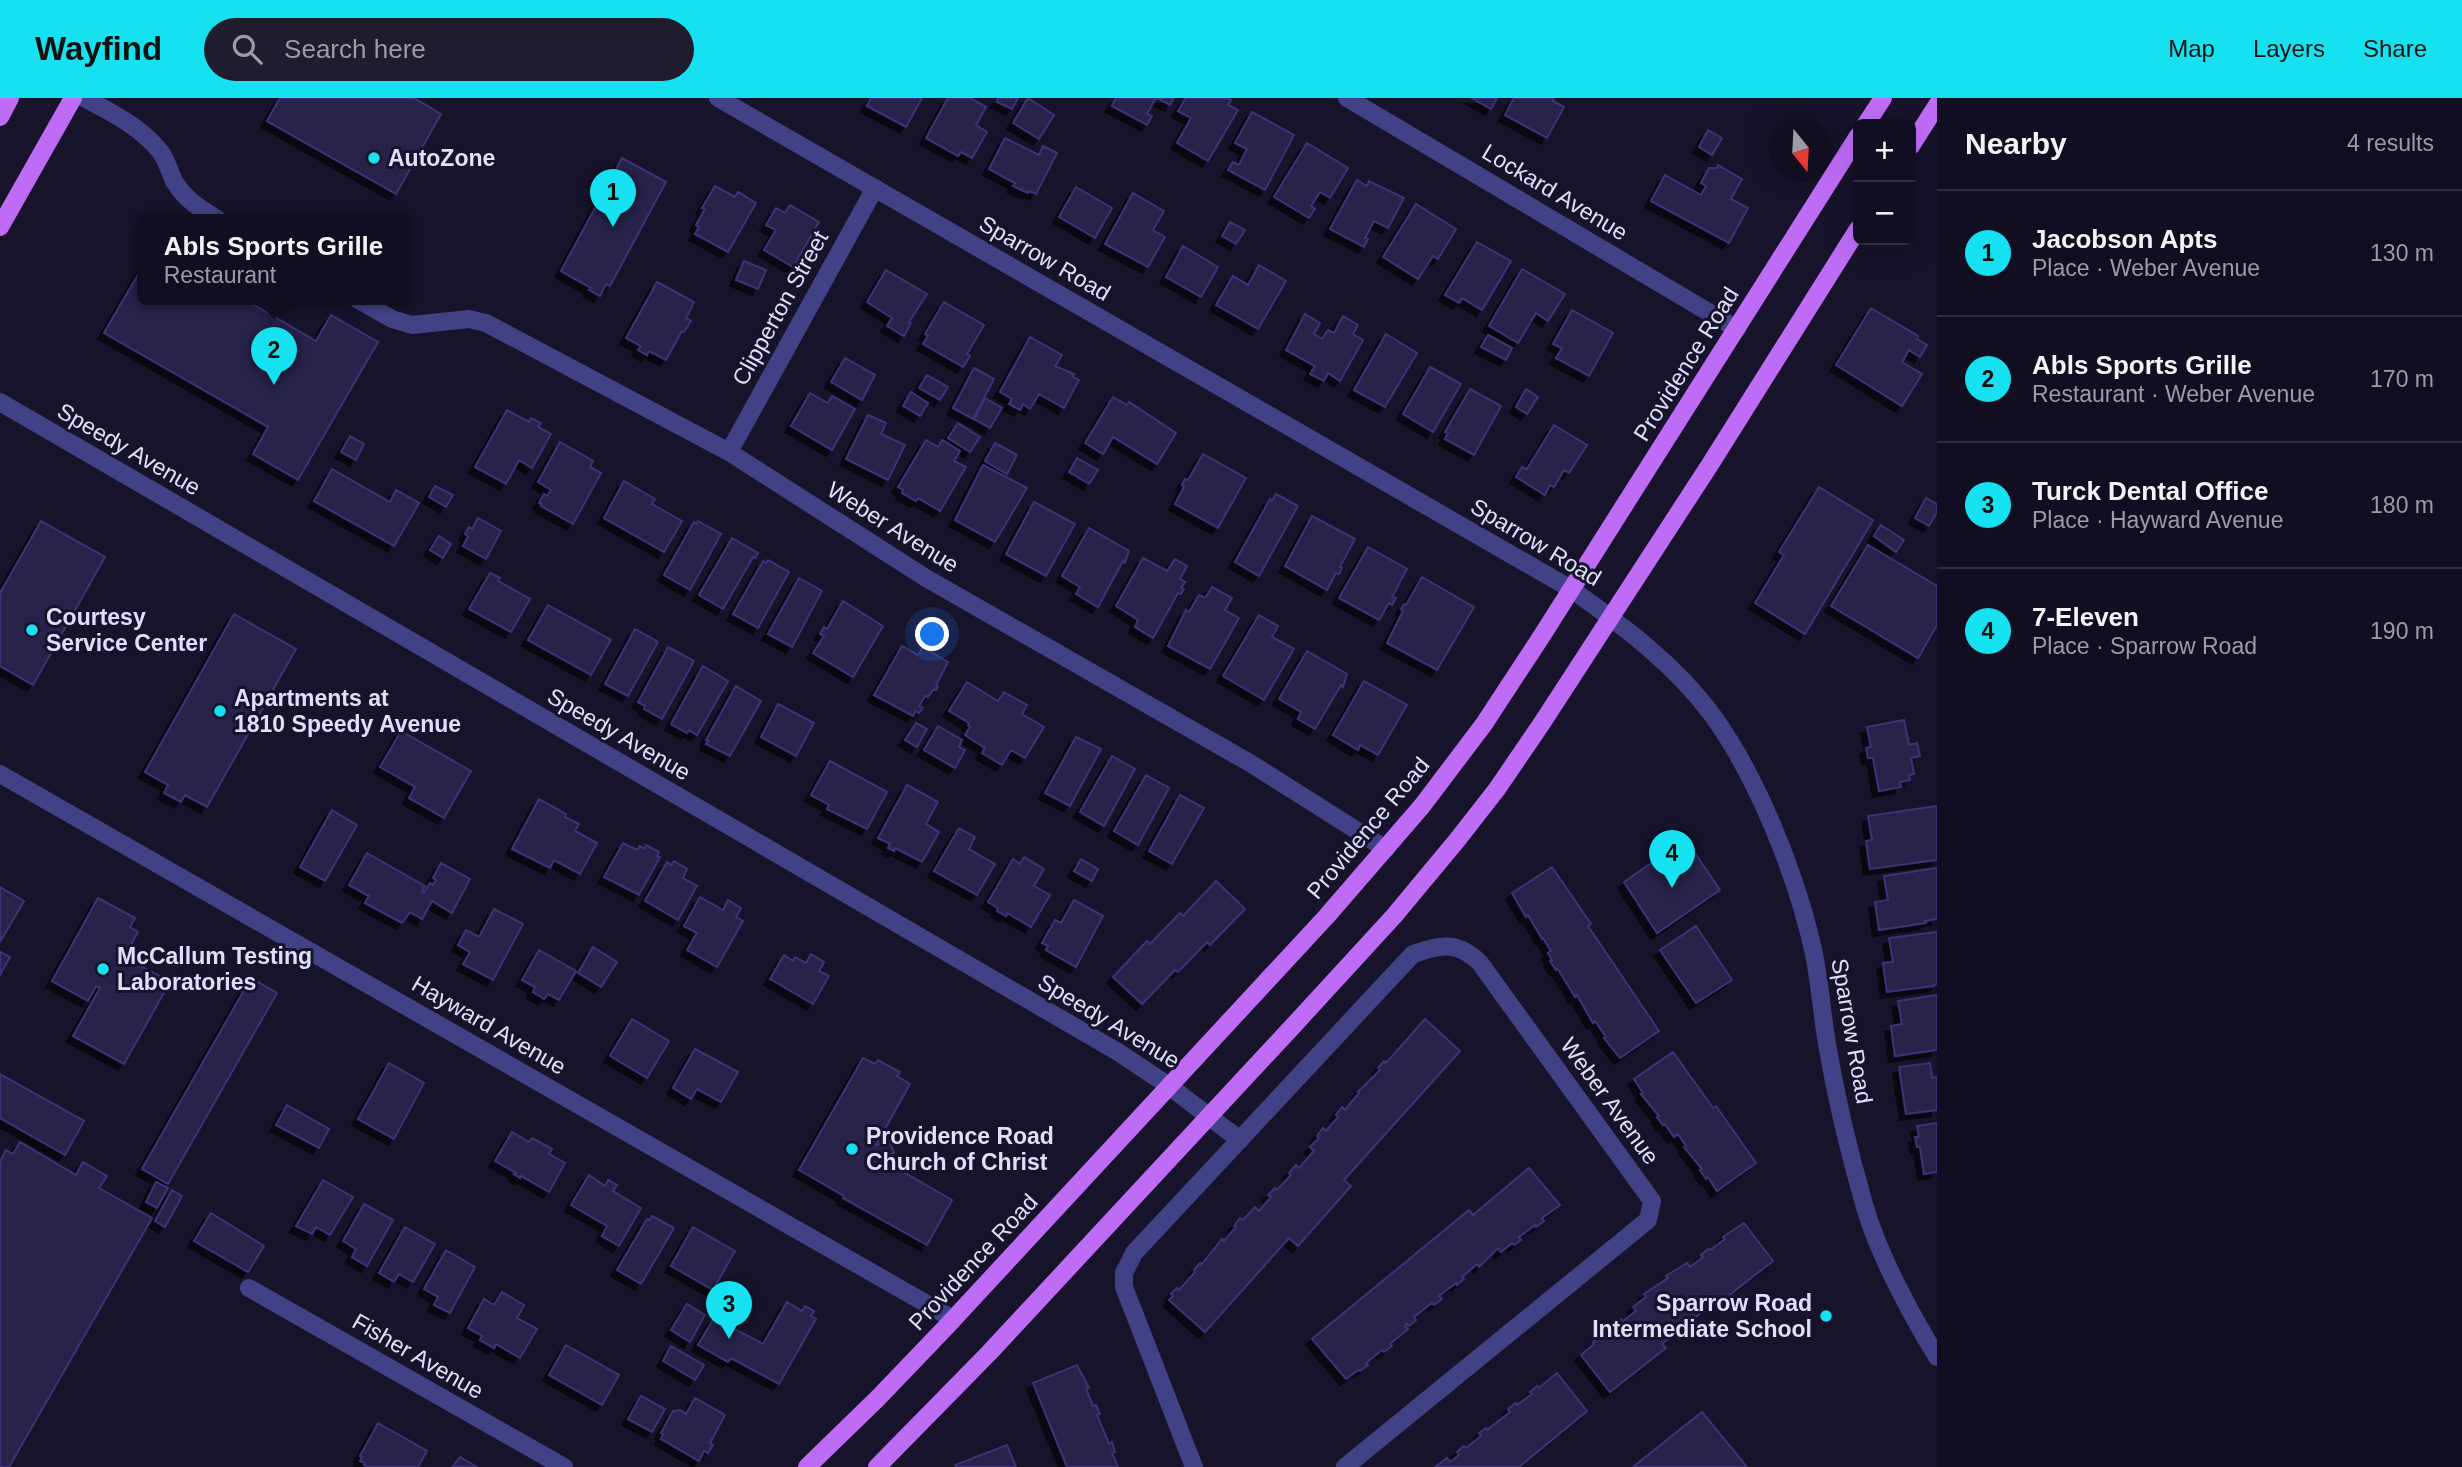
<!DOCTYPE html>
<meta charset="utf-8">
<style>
:root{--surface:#100e20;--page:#1e1c2d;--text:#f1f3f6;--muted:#9c9ca5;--line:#302e3e;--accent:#16e1f1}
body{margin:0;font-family:Arial,sans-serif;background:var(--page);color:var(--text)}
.controls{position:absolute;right:21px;top:21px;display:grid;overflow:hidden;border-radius:10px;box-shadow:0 7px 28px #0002}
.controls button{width:63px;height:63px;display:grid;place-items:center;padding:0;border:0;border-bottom:2px solid var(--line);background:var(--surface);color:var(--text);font:35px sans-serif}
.compass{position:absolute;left:1769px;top:21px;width:63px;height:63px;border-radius:50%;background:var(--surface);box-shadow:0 7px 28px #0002;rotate:162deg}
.you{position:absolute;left:933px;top:537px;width:24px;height:24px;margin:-18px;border:5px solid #fff;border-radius:50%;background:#1a73e8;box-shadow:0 0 0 10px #1a73e833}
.badge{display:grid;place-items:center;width:46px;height:46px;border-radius:50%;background:var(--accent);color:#111;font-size:23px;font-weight:700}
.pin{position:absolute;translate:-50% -58px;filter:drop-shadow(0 2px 4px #0008)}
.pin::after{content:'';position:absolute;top:37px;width:24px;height:21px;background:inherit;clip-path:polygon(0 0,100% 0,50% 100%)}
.popup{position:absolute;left:137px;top:116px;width:273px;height:91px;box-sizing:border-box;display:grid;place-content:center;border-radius:10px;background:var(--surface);filter:drop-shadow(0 2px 5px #0005);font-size:23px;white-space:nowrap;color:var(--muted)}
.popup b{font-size:26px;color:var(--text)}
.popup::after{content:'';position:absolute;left:50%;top:100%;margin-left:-14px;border:14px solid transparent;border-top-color:var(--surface)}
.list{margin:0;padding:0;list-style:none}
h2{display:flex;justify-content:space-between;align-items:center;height:91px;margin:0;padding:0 28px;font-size:30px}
h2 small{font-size:23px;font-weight:400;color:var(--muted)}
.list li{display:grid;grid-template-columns:46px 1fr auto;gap:21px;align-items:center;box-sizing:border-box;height:126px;padding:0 28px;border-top:2px solid var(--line)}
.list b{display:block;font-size:26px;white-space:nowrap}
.list p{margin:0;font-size:23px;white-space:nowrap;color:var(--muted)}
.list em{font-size:23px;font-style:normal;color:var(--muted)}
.icon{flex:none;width:38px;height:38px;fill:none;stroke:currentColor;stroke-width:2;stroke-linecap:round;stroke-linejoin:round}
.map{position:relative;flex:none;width:1937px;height:1369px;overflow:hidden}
header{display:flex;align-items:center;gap:42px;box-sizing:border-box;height:98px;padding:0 35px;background:var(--accent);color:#111}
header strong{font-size:33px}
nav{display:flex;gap:38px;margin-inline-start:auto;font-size:24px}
.search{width:490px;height:63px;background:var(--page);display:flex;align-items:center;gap:18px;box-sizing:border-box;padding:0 24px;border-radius:38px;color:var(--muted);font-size:26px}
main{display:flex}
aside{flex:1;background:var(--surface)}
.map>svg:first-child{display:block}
</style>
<header>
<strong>Wayfind</strong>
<div class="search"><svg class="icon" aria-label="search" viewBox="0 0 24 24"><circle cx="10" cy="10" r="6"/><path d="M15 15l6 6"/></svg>Search here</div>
<nav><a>Map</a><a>Layers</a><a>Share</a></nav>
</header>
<main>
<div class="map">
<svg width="1937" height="1369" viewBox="0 0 1937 1369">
<defs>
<filter id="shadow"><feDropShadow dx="-6" dy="6" stdDeviation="0" flood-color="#0009"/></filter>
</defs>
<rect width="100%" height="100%" fill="#16132a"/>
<path fill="#27204a" stroke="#3e3374" stroke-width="2" filter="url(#shadow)" d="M280 0H414L441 16 396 96 267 23Z
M871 0H922L906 29 867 8Z
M948 0H970L986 9 976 27 987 34 972 60 961 54 958 58 926 40Z
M998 0H1018L1012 11 997 4Z
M1028 0 1054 17 1039 41 1013 25Z
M1116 0H1156L1147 16 1152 18 1147 27 1112 8Z
M1157 0H1174L1170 7Z
M1186 0H1227L1231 2 1228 7 1238 12 1208 63 1177 45 1191 20 1178 13Z
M1472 0H1497L1491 11Z
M1514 0H1554L1553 3 1564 9 1547 40 1505 17Z
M1252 14 1294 37 1265 92 1228 72 1233 64 1239 67 1247 51 1235 45Z
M1708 32 1722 40 1712 57 1699 49Z
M1005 40 1039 57 1043 48 1057 55 1036 96 1029 93 1028 95 1013 88 1015 85 989 71Z
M1307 45 1348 70 1330 100 1320 94 1311 108 1315 111 1309 120 1274 99Z
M622 60 666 84 610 188 606 186 600 198 589 192 591 190 561 173Z
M1718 67 1742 81 1731 101 1748 110 1729 145 1651 103 1665 77 1701 97 1706 88 1701 85 1709 70H1717Z
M1357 82 1367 88 1369 83 1404 100 1388 130 1374 123 1365 140 1368 141 1364 149 1330 131Z
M715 88 735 99 738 94 756 105 728 154 695 136 699 129 696 127 705 111 702 110Z
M1076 89 1112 110 1095 140 1059 119Z
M1133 95 1164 113 1153 132 1165 139 1148 169 1105 146Z
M1416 106 1456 131 1438 161 1433 158 1418 181 1383 159Z
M790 107 819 124 793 169 764 152 776 132 766 127 776 110 785 115Z
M1230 124 1245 132 1236 146 1222 138Z
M1477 144 1511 163 1482 212 1462 200 1459 205 1445 197Z
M1183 148 1218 169 1201 199 1166 179Z
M744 163 766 172 758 191 736 182Z
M1259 167 1286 183 1258 231 1216 207 1233 178 1248 187Z
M143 168V201H244L316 243 331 217 378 244 298 382 253 356 268 329 104 235Z
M1522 171 1565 196 1548 223 1536 215 1518 245 1489 228Z
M886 172 927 196 909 224 911 225 904 238 887 228 892 220 867 204Z
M657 184 694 204 686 220 691 223 684 234 682 233 666 262 649 253 647 257 638 252 641 248 626 240Z
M944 204 984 227 967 256 970 258 963 269 923 246 928 238 925 236Z
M1871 210 1918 238 1917 241 1927 247 1920 259 1909 252 1902 264 1922 276 1902 308 1836 267Z
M1572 212 1613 235 1589 278 1556 260 1562 250 1553 246Z
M1305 216 1320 225 1314 236 1322 241 1328 232 1334 235 1343 218 1358 227 1353 236 1363 242 1340 283 1328 275 1324 283 1310 276 1315 268 1286 252Z
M1386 236 1417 255 1385 309 1354 292Z
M1488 237 1512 250 1506 262 1481 249Z
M1030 239 1062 257 1055 268 1074 276 1073 279 1079 282 1064 310 1039 296 1030 311 1023 306 1020 312 1009 306 1012 301 1000 294Z
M845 260 875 277 862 302 831 284Z
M1430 269 1461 286 1433 334 1403 316Z
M974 270 994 281 973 321 953 310Z
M927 277 948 289 940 302 919 290Z
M1470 291 1501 308 1474 357 1445 341 1448 335 1445 334Z
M1526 291 1538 299 1527 316 1516 309Z
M911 294 928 305 920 318 903 308Z
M810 295 828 305 832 298 855 311 832 352 791 328Z
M1113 299 1127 307 1129 304 1176 335 1157 366 1113 339 1103 356 1085 345Z
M985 300 1002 310 990 330 974 321Z
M507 312 529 324 531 320 541 325 538 329 551 336 532 370 519 362 506 386 475 369Z
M868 317 886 325 881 336 905 347 888 382 846 361Z
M958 325 980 339 970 354 948 340Z
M1554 327 1587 347 1569 375 1564 372 1554 389 1550 387 1545 397 1516 379 1522 369 1527 371Z
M350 338 364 346 356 362 341 354Z
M926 342 938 349 942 342 960 353 954 363 966 369 940 413 918 400 916 403 902 395 903 392 898 389Z
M560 344 593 363 590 369 601 375 573 426 541 408 542 406 539 405 544 396 547 398 551 392 538 384Z
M995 345 1017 357 1007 376 985 363Z
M1203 356 1246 380 1218 430 1175 406 1184 389 1182 387 1185 381 1188 382Z
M1077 360 1098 372 1089 386 1069 374Z
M983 367 1027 390 995 444 955 422Z
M332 371 390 404 396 392 419 405 394 448 314 403Z
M624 383 655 401 652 406 682 423 664 454 604 420Z
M435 388 453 397 446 409 429 399Z
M1819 389 1873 422 1805 536 1755 505 1784 457 1779 454Z
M1276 396 1298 408 1259 478 1235 464 1270 401 1272 403Z
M1926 400 1937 406V414L1929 428 1915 420Z
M1034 404 1075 426 1046 478 1006 456Z
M1312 418 1355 441 1340 469 1342 470 1339 476 1336 475 1327 492 1285 468Z
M478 420 501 433 486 461 463 448 468 438 465 436 469 429 472 431Z
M41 423 105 459 33 587 0 568V495Z
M698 423 721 436 690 492 664 477 694 424 696 426Z
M1881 427 1904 442 1896 454 1874 438Z
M1089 430 1129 453 1125 465 1123 463 1098 509 1076 496 1080 489 1062 478Z
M439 438 451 446 443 460 430 452Z
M732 440 758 455 755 460 753 459 723 511 699 497Z
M1868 447 1937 488V527L1918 560 1831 508Z
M1368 449 1407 471 1392 499 1396 500 1392 507 1389 505 1379 522 1339 500Z
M1143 460 1167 473 1175 461 1187 468 1180 481 1185 484 1181 490 1184 491 1181 496 1178 495 1153 540 1135 529 1138 522 1116 508Z
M768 462 789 474 758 530 733 516 763 463 766 465Z
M490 475 500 480 498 483 530 501 511 534 469 511Z
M1422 479 1474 509 1437 572 1387 545 1403 513 1401 511 1404 506 1406 507Z
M799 480 822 493 792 549 768 536Z
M1212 489 1232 500 1225 512 1239 520 1210 571 1168 548 1186 512 1189 514 1199 497 1205 500Z
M843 503 883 528 853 579 813 555 824 538 820 536 824 529 827 531Z
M548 507 611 542 591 577 528 542Z
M234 516 296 551 207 709 185 697 181 704 164 695 168 687 145 674Z
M1259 517 1278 528 1272 539 1294 551 1264 602 1223 578Z
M635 531 658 544 628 598 605 586Z
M902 548 918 557 923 549 948 564 936 587 938 589 936 592 934 591 928 599 925 598 919 608 923 610 919 615 916 613 913 618 874 597Z
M668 549 694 563 662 621 644 611 645 608 638 604Z
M1307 553 1347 576 1343 589 1341 587 1315 631 1298 621 1301 614 1279 601Z
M703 568 728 583 697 637 689 632 687 635 671 626Z
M1364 583 1407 607 1378 657 1360 647 1358 652 1333 637Z
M967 584 998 603 1004 594 1027 607 1022 616 1044 629 1025 660 1011 652 1002 667 982 655 985 650 965 637 970 629 968 627 969 625 949 613Z
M736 588 761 603 730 658 706 646 708 643 706 642Z
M778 606 814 625 796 658 761 639Z
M1904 622 1909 647 1917 645 1920 658 1911 660 1914 676 1909 677 1910 682 1900 684 1901 689 1879 693 1873 660H1868L1866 650 1871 649 1867 629Z
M916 625 927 631 917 649 905 642Z
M938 628 962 642 959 649 965 652 955 670 924 652Z
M401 633 471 673 444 720 409 700 415 689 380 669Z
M1076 639 1101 651 1070 708 1045 695Z
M1112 658 1135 671 1104 728 1080 714Z
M830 663 887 694 867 731 827 711 829 707 811 697Z
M1146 677 1169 690 1138 747 1114 733Z
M907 687 938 704 926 726 939 734 922 764 895 750 894 753 888 750 890 746 878 740Z
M1180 697 1204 710 1172 766 1149 753Z
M539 701 566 716 565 719 579 726 575 733 597 745 580 776 554 762 550 770 512 751Z
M1937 708V762L1870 771 1866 743 1872 742 1868 718Z
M332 712 357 727 325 783 300 769Z
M959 730 975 739 969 751 995 766 977 797 934 773Z
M1683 743 1686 747 1688 745 1720 792 1657 835 1624 784Z
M623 745 637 752 640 748 644 751 646 747 659 754 657 758 660 759 639 797 604 779Z
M367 755 425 788 422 793 424 795 430 785 433 787 436 782 433 780 441 765 470 781 452 815 432 803 422 821 410 814 402 825 365 805 369 798 349 787Z
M1024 759 1044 771 1034 788 1050 797 1031 829 1007 815 1006 818 997 813 998 810 988 804 1013 761 1020 766Z
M1081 761 1098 771 1092 783 1074 773Z
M674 763 687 771 683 780 697 788 678 822 645 803 667 764 671 767Z
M1552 769 1591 826 1588 828 1659 933 1620 960 1604 940 1606 939 1595 923 1593 925 1577 897 1575 899 1558 871 1556 872 1550 863 1552 862 1548 855 1551 853 1543 840 1542 841 1528 817 1526 819 1512 795Z
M1937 770V821L1925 823 1926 825 1879 832 1875 804 1888 802 1884 778Z
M1216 783 1245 811 1210 847 1207 844 1178 874 1175 872 1142 906 1113 879 1147 843 1150 846 1180 815 1183 818Z
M0 789 24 803 0 844Z
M700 799 723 812 728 802 741 810 736 819 743 823 717 869 687 852 697 835 684 828Z
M98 800 135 820 130 829 138 834 124 859 170 884 124 966 73 938 100 890 96 888 88 903 52 883Z
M1074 802 1103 818 1076 869 1046 852 1048 848 1042 845 1055 822 1061 825Z
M494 811 523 826 493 882 463 866 470 854 458 847 466 832 479 839Z
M1696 828 1732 882 1696 905 1660 852Z
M1937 834V886L1933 888 1887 894 1883 865 1893 864 1889 840Z
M593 849 617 864 601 889 578 875Z
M539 852 576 873 559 902 548 896 544 901 533 894 535 889 522 882Z
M0 854 10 859 0 877Z
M811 856 824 864 819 873 829 878 813 906 770 881 784 857 793 863 795 859 806 865Z
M251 880 277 895 168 1086 142 1071Z
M1937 897V952L1895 958 1891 928 1902 926 1898 903Z
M632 921 669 943 647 980 610 958Z
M1425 921 1460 953 1344 1082 1351 1088 1298 1148 1289 1140 1205 1234 1169 1202 1173 1198 1171 1196 1177 1190 1179 1192 1195 1174 1194 1172 1200 1165 1201 1167 1222 1141 1224 1143 1236 1129 1234 1128 1240 1120 1243 1122 1255 1109 1259 1113 1271 1099 1268 1097 1275 1090 1277 1092 1291 1077 1289 1075 1296 1067 1299 1070 1314 1053 1310 1049 1319 1040 1317 1038 1323 1030 1326 1033 1338 1019 1336 1017 1342 1009 1345 1012 1359 995 1358 994 1380 972 1378 970 1384 963 1386 965Z
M695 951 738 974 721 1004 697 991 691 1001 673 990Z
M1673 954 1713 1010 1716 1008 1756 1065 1717 1093 1708 1079 1706 1081 1700 1072 1702 1071 1684 1049 1686 1048 1678 1036 1674 1039 1665 1026 1663 1027 1657 1019 1659 1018 1641 996 1643 995 1634 981Z
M863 960 875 966 878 962 900 974 897 978 910 986 876 1047 889 1042 894 1055 885 1058 883 1062 952 1102 927 1147 843 1100 844 1098 799 1072Z
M389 965 424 985 394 1041 358 1021Z
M1930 965 1932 980 1937 979V1012L1906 1016 1899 969Z
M0 976 84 1023 65 1057 0 1020Z
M287 1007 329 1031 319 1050 276 1027Z
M1937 1025V1074L1924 1076 1920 1049H1917L1915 1039H1919L1917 1028Z
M512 1034 529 1044 532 1040 552 1051 549 1056 565 1065 549 1094 521 1078 520 1080 514 1076 516 1075 495 1063Z
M20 1044 76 1077 83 1064 107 1078 99 1090 152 1120 9 1369H0V1063L6 1052 13 1056Z
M1529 1070 1560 1107 1542 1120 1544 1123 1536 1129 1535 1127 1519 1139 1521 1142 1514 1147 1512 1145 1501 1154 1498 1150 1479 1169 1477 1166 1462 1179 1464 1181 1457 1187 1456 1185 1439 1198 1442 1201 1434 1207 1432 1205 1414 1219 1416 1222 1409 1228 1407 1226 1405 1228 1408 1231 1390 1246 1392 1248 1384 1254 1382 1252 1366 1265 1368 1267 1360 1273 1358 1272 1346 1281 1312 1241 1469 1112 1473 1117Z
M589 1077 605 1088 608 1082 617 1087 613 1093 641 1110 619 1148 602 1138 607 1128 571 1107Z
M323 1082 353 1099 330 1137 316 1129 312 1136 296 1128Z
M156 1084 168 1090 157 1110 146 1104Z
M172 1092 182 1098 165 1129 155 1123Z
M364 1106 393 1122 367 1168 352 1159 356 1151 343 1143Z
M211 1115 264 1148 248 1174 194 1143Z
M652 1118 674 1130 641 1186 617 1172 647 1121 650 1122Z
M1744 1125 1773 1163 1718 1206 1716 1203 1662 1246 1666 1250 1610 1294 1581 1257 1594 1246 1593 1244 1600 1238 1601 1240 1616 1229 1614 1227 1621 1221 1623 1223 1636 1213 1633 1209 1646 1199 1644 1196 1668 1180 1666 1178 1687 1165 1690 1169 1703 1159 1701 1157 1708 1151 1710 1152 1725 1141 1723 1139Z
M405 1129 435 1146 413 1184 399 1176 394 1184 379 1175Z
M693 1129 735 1153 713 1192 671 1168Z
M446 1152 475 1169 450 1215 434 1207 438 1199 424 1191Z
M502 1194 524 1207 517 1220 537 1231 520 1260 496 1246 494 1250 480 1242 482 1238 468 1230 484 1201 494 1207Z
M787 1204 802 1213 805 1208 814 1213 811 1218 816 1221 779 1286 731 1260 728 1264 698 1247 714 1220 763 1246Z
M687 1206 705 1217 690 1244 671 1232Z
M566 1247 619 1277 602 1307 549 1277Z
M671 1248 704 1267 695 1282 663 1263Z
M1077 1267 1089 1290 1086 1291 1093 1308 1096 1307 1100 1316 1097 1317 1109 1346 1112 1344 1115 1354 1112 1355 1118 1369H1067L1033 1285Z
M1557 1275 1587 1313 1519 1369H1435L1447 1360 1450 1364 1459 1357 1457 1354 1464 1348 1466 1350 1481 1338 1479 1335 1486 1330 1487 1332 1510 1314 1508 1311 1516 1305 1517 1307 1532 1296 1530 1294 1537 1288 1539 1290Z
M641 1298 665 1311 652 1334 628 1321Z
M695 1300 725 1317 710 1345 713 1347 708 1355 704 1353 699 1363 661 1341 663 1336 661 1335 673 1313 680 1312 686 1316Z
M1702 1314 1747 1369H1633Z
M378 1325 427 1353 418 1369H368L364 1367 365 1365 360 1363 362 1359 360 1358Z
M1007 1347 1016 1369H956L955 1367Z
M460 1359 477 1369H452Z"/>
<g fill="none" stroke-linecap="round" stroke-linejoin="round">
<path stroke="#414186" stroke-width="18" d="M84 0C111 14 139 28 159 52 166 60 169 72 173 81 183 100 199 110 217 121
M718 0 1571 491C1623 528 1675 566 1713 618 1758 680 1798 781 1814 856 1820 886 1822 916 1827 946 1836 999 1849 1054 1864 1106 1877 1153 1911 1217 1937 1259
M1347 0 1737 231
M357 201 392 221 412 227 469 221 486 225 729 354 926 480 1250 665 1386 751
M0 304 1118 954 1169 988 1240 1042
M729 354 875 90
M0 676 953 1221
M249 1190 564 1369
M1194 1369 1124 1189V1175L1134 1155 1413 856C1441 846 1458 843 1480 865L1652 1103 1648 1122 1345 1369"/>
<path stroke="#be6cf6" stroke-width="18" d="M0 19 10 0
M1866 26 1883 0
M1911 48 1937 7
M0 129 73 0
M807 1369 878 1300 947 1228 1326 819 1422 708 1484 626 1543 536 1858 38
M877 1369 989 1255 1293 928 1394 818 1458 741 1497 691 1542 625 1711 365 1858 131"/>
</g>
<g fill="#16e1f1" stroke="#16132a" stroke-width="2.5">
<circle cx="374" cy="60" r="7"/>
<circle cx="32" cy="532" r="7"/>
<circle cx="220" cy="613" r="7"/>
<circle cx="103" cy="871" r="7"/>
<circle cx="852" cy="1051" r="7"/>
<circle cx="1826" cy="1218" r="7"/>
</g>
<g text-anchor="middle" stroke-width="6" stroke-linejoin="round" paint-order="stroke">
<g font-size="23" font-weight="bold" fill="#e0defd" stroke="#16132a" text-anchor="start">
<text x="388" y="68">AutoZone</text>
<text x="46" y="527">Courtesy<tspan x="46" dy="26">Service Center</tspan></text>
<text x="234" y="608">Apartments at<tspan x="234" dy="26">1810 Speedy Avenue</tspan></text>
<text x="117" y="866">McCallum Testing<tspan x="117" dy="26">Laboratories</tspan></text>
<text x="866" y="1046">Providence Road<tspan x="866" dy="26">Church of Christ</tspan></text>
<text x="1812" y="1213" text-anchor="end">Sparrow Road<tspan x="1812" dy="26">Intermediate School</tspan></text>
</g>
<g font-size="23" fill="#e0defd" stroke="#16132a">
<text transform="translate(1555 94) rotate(31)" y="8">Lockard Avenue</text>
<text transform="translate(1045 160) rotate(30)" y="8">Sparrow Road</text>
<text transform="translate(780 210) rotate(-61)" y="8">Clipperton Street</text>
<text transform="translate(1686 266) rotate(-58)" y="8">Providence Road</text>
<text transform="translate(129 351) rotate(30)" y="8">Speedy Avenue</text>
<text transform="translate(893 429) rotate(32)" y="8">Weber Avenue</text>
<text transform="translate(1536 444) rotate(31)" y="8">Sparrow Road</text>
<text transform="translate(619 636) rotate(30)" y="8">Speedy Avenue</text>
<text transform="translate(1368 730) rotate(-50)" y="8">Providence Road</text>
<text transform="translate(1109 923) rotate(31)" y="8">Speedy Avenue</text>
<text transform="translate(489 927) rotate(30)" y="8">Hayward Avenue</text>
<text transform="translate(1852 933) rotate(80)" y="8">Sparrow Road</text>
<text transform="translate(1610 1003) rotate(54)" y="8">Weber Avenue</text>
<text transform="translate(973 1164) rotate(-47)" y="8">Providence Road</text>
<text transform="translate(418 1258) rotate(30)" y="8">Fisher Avenue</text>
</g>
</g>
</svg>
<div class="controls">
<button>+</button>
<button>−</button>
</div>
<svg class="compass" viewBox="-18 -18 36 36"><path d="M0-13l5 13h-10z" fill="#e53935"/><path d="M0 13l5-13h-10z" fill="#9c9ca5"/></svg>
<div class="you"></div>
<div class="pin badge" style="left:613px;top:129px">1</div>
<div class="pin badge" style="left:274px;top:287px">2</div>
<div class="popup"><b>Abls Sports Grille</b>Restaurant</div>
<div class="pin badge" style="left:729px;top:1241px">3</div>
<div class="pin badge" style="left:1672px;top:790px">4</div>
</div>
<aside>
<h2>Nearby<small>4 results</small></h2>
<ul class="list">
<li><span class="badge">1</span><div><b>Jacobson Apts</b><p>Place · Weber Avenue</p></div><em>130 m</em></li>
<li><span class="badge">2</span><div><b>Abls Sports Grille</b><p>Restaurant · Weber Avenue</p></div><em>170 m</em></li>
<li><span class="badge">3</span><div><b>Turck Dental Office</b><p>Place · Hayward Avenue</p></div><em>180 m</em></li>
<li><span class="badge">4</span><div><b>7-Eleven</b><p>Place · Sparrow Road</p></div><em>190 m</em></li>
</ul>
</aside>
</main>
